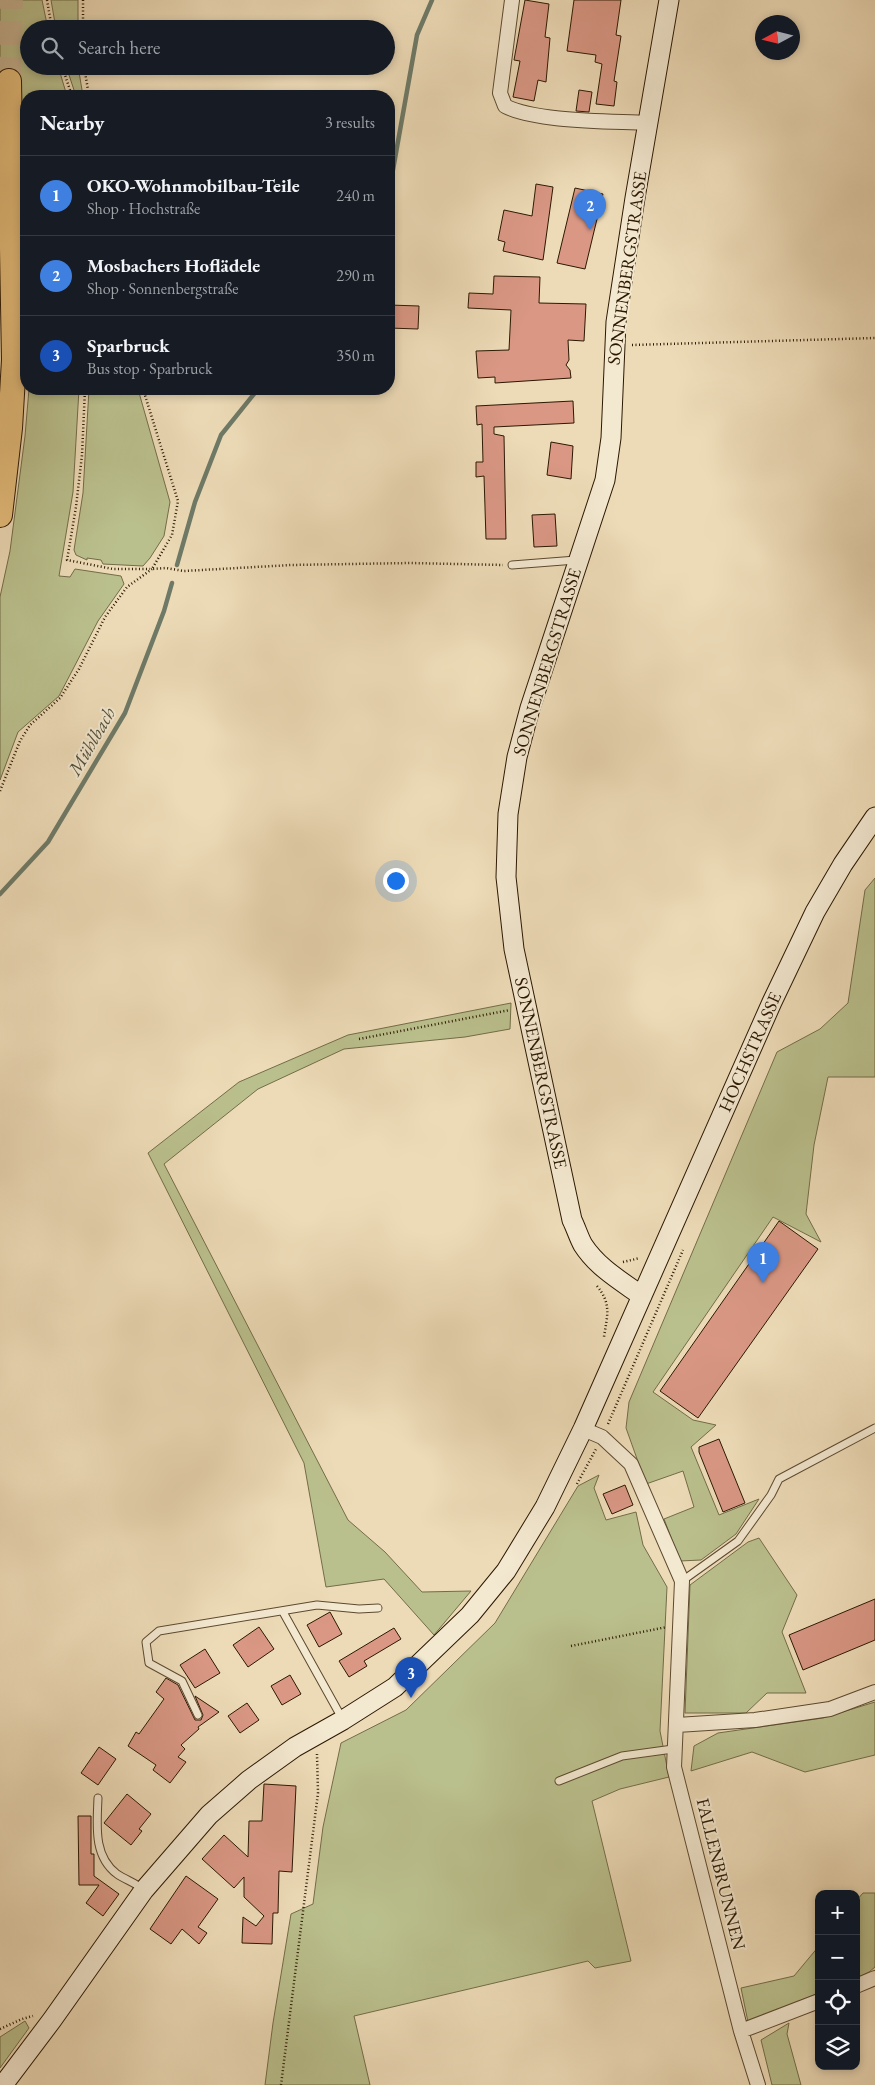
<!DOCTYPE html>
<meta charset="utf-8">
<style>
:root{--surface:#171b24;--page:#242831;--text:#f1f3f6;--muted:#9ea1a6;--line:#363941;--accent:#c59692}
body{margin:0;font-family:"EB Garamond",serif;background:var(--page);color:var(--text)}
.controls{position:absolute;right:15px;bottom:15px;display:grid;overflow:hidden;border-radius:10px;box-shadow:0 2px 8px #0003}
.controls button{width:45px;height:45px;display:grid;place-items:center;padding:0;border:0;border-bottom:1px solid var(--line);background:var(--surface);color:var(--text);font:25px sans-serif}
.compass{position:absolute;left:755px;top:15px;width:45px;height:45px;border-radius:50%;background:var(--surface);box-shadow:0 2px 8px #0003;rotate:263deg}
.you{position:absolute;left:395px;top:880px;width:18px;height:18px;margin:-12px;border:4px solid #fff;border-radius:50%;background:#1a73e8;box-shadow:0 0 0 8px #1a73e833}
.badge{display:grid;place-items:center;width:32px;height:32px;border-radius:50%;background:var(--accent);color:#fff;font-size:16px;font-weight:700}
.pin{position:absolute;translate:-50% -41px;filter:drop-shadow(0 1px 2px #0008)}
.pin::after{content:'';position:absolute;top:26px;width:18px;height:15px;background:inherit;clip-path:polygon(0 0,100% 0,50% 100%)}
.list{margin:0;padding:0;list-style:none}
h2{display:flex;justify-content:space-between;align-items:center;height:65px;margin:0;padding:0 20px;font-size:21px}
h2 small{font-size:16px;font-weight:400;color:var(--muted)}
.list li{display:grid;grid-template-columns:32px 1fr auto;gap:15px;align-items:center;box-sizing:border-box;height:80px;padding:0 20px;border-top:1px solid var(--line)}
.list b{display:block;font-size:19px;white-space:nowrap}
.list p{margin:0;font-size:16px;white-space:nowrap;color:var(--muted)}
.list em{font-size:16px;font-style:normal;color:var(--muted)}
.icon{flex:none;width:28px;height:28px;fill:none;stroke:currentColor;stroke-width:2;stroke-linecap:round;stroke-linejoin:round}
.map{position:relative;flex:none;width:875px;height:2085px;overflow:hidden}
.search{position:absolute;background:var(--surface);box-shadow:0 2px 8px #0003;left:20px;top:20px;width:375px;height:55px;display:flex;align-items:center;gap:12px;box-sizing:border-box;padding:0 18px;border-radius:28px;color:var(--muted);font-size:19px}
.panel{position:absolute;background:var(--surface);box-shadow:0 2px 8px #0003;left:20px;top:90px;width:375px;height:305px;border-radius:20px}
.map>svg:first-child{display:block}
</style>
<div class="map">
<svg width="875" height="2085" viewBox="0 0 875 2085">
<rect width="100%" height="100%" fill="#eddbb7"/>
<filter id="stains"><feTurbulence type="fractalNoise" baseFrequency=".004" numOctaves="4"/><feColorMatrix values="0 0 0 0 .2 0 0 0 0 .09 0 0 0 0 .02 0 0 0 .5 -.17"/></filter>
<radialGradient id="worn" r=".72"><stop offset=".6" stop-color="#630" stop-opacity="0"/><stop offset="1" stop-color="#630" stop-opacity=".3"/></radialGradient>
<path fill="#bac08d" stroke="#736c48" d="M0 0H42L48 29H29V66H58L67 96H26V154L19 84 0 79Z
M51 0H78V29H56Z
M66 66H78L83 96H76Z
M29 389H79L73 492 59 576 70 577 75 569 121 576 124 584 98 621 59 696 18 732 0 780V597L10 551 25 436Z
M89 389H138L170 502 164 536 150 558 143 566 103 564 101 560 87 558V560L76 555 74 550 83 493Z
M875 878V1077H828L814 1145 806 1214 821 1242 773 1217 653 1392 693 1420 716 1425 691 1447 719 1515 759 1499 736 1534 701 1560 680 1561 664 1519 694 1507 683 1471 646 1484 626 1428 629 1402 777 1052 820 1029 848 1003 865 890Z
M511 1003 510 1029 465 1037 344 1049 258 1089 164 1164 348 1520 385 1552 422 1592 471 1591 434 1635 384 1579 326 1587 304 1463 148 1153 239 1082 348 1035Z
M599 1475 594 1488 606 1520 636 1512 643 1545 667 1587 660 1731 669 1777 620 1789 592 1801 631 1961 595 1968 588 1961 354 2016 370 2085H265L273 2023 291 1914 313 1904 323 1827 341 1743 406 1710 495 1623 578 1486Z
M759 1538 797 1595 782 1632 806 1693H767L746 1713H685L690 1585 748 1542Z
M875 1702V1755L805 1772 752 1752 691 1771 694 1746 718 1733 823 1718Z
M863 1893H875V1967L869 1972 856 1978V1901Z
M819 1946V1993L748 2022 741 1988 794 1976Z
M25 2021 29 2028 0 2068V2037Z
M789 2023 787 2034 801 2085H772L761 2040Z"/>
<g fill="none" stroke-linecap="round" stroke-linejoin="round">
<path stroke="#6e7a67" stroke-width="4.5" d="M389 192 417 35 432 0
M177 565 195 502 221 435 258 389
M0 894 48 842 125 713 164 611 172 583"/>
</g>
<path fill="#d99784" stroke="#2c1802" d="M525 0 549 4 545 37 550 38 546 82 538 80 534 101 513 97 520 61 514 60Z
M574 0H621L616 35 621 36 614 81 617 82 614 106 596 104 602 64 595 62 596 55 567 51Z
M579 90 592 92 589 112 576 111Z
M536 184 553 187 543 260 503 251 505 242 498 240 504 210 532 216Z
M575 188 603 194 585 269 557 263Z
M494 276 540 277 539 303 586 304 584 341 568 340 569 360 566 365 570 370 571 378 495 383V377L478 378 476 351 509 350 511 310 468 308 469 293 493 294Z
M389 305 419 306 418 329 389 328Z
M573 401 574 423 494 427V434L504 436 506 539H486L484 476 476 477V462H483L482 424 477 425 476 406Z
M551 442 573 446 571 479 547 475Z
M555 514 557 546 534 547 532 515Z
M779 1221 818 1249 698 1418 660 1391Z
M719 1439 745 1503 723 1512 699 1452V1447Z
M625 1485 633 1505 612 1514 603 1494Z
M875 1599V1640L803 1670 789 1635Z
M330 1612 342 1634 319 1647 307 1625Z
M259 1627 274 1649 248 1667 233 1645Z
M394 1628 401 1639 364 1661 367 1666 349 1677 339 1661Z
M205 1649 220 1673 195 1688 180 1665Z
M290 1675 301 1694 282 1705 271 1686Z
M166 1678 178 1685 195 1720H201L203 1715 195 1696 219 1712 198 1727 199 1729 181 1745 185 1749 178 1757 186 1762 170 1783 153 1770 156 1765 128 1746 136 1732 139 1734 164 1699 156 1692Z
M247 1703 259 1720 240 1733 228 1716Z
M99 1747 116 1759 98 1785 81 1773Z
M264 1784 296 1786 292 1872 279 1871 278 1913H273L272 1944 242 1943 243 1917 256 1926 264 1916 244 1897V1877L234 1888 202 1859 224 1835 248 1857 249 1821H262Z
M127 1794 151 1814 139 1829 142 1831 131 1845 104 1823Z
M78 1816H91V1854H94V1876L119 1894 103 1916 86 1903 99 1885H79Z
M186 1876 218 1899 198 1927 207 1933 199 1944 182 1929 171 1944 150 1929Z"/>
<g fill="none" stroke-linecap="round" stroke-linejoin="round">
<path stroke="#c6b493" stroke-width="24" stroke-dasharray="24 12" stroke-linecap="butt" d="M9 81 11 0"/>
<defs>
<path id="lane" d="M512 565 576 560
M682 1581 738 1541 771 1495 779 1479 875 1428
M283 1612 343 1720
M198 1715 182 1681 149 1663 146 1642 159 1631 317 1605 359 1609 378 1608
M559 1781 622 1756 673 1749
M98 1798C97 1825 93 1856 117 1874 126 1880 136 1883 144 1890"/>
<path id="street" d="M512 0 500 93 505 106C536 122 610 121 647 123
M583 1429 602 1437 631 1464 682 1581 674 1767 741 2031 758 2085
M677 1725 755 1720 830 1709 875 1692
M856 1986 875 1978
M741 2031 819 2001"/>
<path id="secondary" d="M642 1296C621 1281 598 1268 583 1245 579 1238 576 1228 572 1220L514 949 506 877 508 814 517 757 530 708 605 480 611 438 616 322 635 198 669 0
M3 2085 52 2020 144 1890 209 1815 249 1780 295 1747 343 1720 395 1687 470 1615 506 1571 545 1507 583 1429 772 1002 815 912 843 864 875 817"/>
<path id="highway" d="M0 515 10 428 14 360 9 81"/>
</defs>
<use href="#lane" stroke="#5c492f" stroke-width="9"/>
<use href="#street" stroke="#5c492f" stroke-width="16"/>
<use href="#secondary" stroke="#2c1802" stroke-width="21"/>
<use href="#highway" stroke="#2c1802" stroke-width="26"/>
<path stroke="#2c1802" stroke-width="2.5" stroke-dasharray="1 2.5" stroke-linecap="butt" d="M47 0 52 29
M83 0V29
M62 66 72 96
M84 66 89 96
M632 345 875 338
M85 389 82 455 76 507 67 560 113 569H150
M143 389 178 501 172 535 152 569 166 568 184 571 291 565 410 563 503 565
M0 791 20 741 30 725 60 698 79 669 105 617 127 587 152 569
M359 1039 510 1010
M623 1262 640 1258
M597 1286C612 1304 607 1316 604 1337
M608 1424 683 1250
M577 1484 596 1449
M571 1646 667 1627
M0 2029 22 2019 33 2016
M281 2085 318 1793 317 1754"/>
<use href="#lane" stroke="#f3e8d0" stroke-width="7"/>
<use href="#street" stroke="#f3e8d0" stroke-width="14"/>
<use href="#secondary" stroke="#f3e8d0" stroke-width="19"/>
<use href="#highway" stroke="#e6be7c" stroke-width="24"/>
</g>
<g text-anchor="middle" stroke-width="4" stroke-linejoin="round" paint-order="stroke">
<g font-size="18" fill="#2c1802" stroke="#f3e8d0">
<text transform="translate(627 268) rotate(-82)" y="6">SONNENBERGSTRASSE</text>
<text transform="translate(547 662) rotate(-73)" y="6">SONNENBERGSTRASSE</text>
<text transform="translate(750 1052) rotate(-66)" y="6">HOCHSTRASSE</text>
<text transform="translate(541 1073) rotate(78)" y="6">SONNENBERGSTRASSE</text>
<text transform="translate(721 1874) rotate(76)" y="6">FALLENBRUNNEN</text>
</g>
<g font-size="19" font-style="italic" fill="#52513d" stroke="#f3e8d0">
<text transform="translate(91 741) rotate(-60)" y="7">Mühlbach</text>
</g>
</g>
<rect width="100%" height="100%" filter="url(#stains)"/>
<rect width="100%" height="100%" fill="url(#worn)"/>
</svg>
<div class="controls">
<button>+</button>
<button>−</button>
<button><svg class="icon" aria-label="locate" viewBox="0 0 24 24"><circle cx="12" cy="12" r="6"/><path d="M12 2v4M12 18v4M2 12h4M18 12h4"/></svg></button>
<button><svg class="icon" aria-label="layers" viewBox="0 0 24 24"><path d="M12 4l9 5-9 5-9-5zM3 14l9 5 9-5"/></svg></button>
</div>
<svg class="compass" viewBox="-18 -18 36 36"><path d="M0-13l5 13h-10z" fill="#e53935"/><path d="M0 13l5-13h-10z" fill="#9ea1a6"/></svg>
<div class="you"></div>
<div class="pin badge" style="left:763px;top:1283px;background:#3f7fe0">1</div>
<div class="pin badge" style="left:590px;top:230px;background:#3f7fe0">2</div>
<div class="pin badge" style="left:411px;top:1698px;background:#1a4fb4">3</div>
<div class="search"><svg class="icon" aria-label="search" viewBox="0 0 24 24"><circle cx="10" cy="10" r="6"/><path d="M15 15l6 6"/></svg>Search here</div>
<section class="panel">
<h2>Nearby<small>3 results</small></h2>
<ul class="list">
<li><span class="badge" style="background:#3f7fe0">1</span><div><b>OKO-Wohnmobilbau-Teile</b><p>Shop · Hochstraße</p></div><em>240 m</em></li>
<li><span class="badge" style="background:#3f7fe0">2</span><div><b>Mosbachers Hoflädele</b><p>Shop · Sonnenbergstraße</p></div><em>290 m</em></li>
<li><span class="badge" style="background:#1a4fb4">3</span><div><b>Sparbruck</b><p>Bus stop · Sparbruck</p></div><em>350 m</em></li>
</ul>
</section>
</div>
